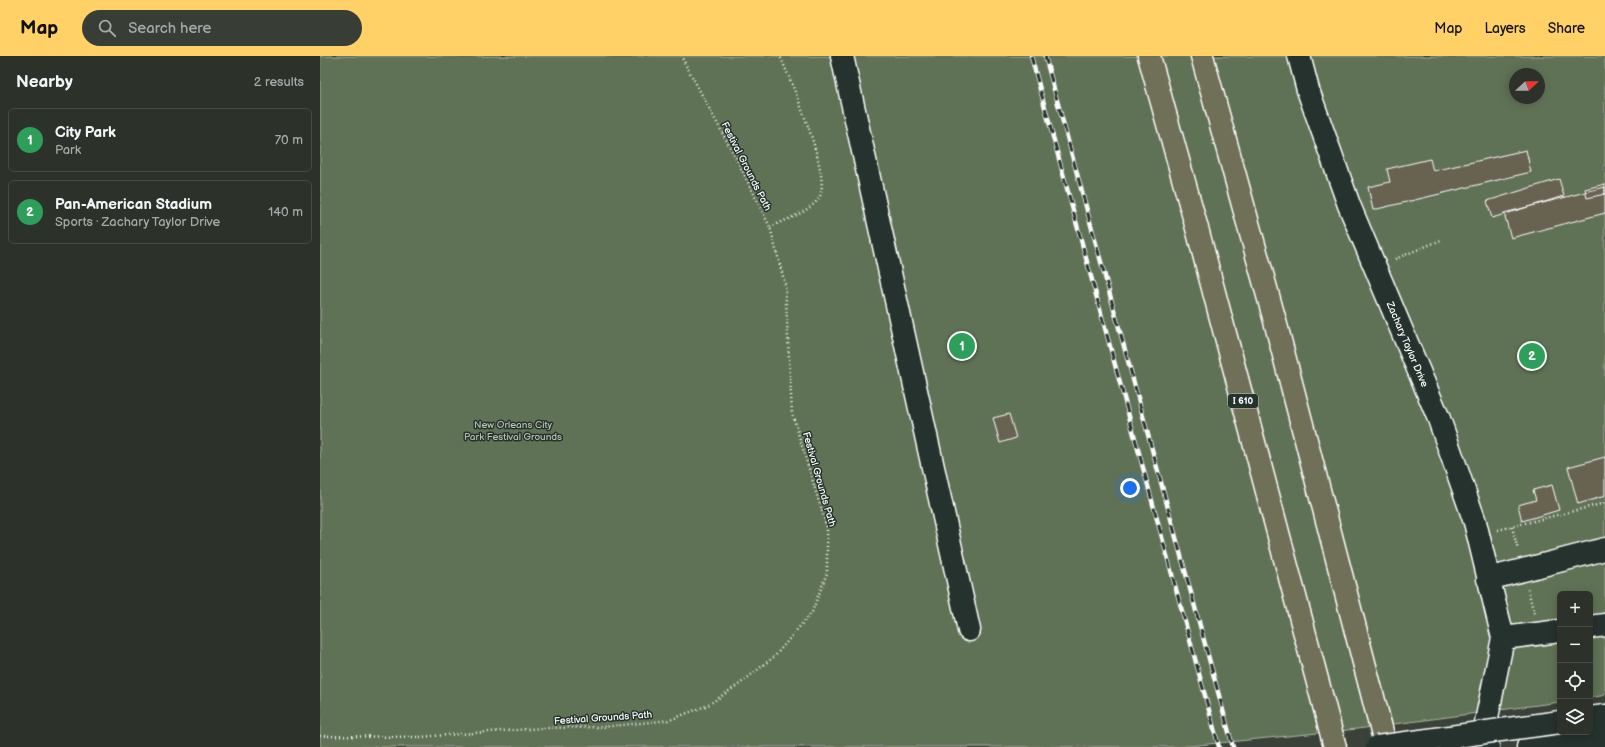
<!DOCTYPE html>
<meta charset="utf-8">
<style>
:root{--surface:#2c312a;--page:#383d36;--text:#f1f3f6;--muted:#a6a9a8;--line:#484c47;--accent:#ffd166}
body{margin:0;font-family:"Balsamiq Sans",sans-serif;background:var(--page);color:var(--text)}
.controls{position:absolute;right:12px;bottom:12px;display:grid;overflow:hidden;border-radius:6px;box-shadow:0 2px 10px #0003}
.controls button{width:36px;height:36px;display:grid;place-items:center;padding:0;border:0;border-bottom:1px solid var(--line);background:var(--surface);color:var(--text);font:20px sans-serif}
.compass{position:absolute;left:1189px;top:12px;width:36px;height:36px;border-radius:50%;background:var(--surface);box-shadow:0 2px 10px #0003;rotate:69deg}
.you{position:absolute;left:810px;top:432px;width:14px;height:14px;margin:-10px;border:3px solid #fff;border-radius:50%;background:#1a73e8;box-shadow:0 0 0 6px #1a73e833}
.badge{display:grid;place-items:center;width:26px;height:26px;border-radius:50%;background:var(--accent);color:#fff;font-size:13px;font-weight:700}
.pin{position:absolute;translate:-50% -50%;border:2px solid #fff;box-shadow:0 1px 4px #0006}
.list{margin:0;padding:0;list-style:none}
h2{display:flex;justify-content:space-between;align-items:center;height:52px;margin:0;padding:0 16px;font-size:17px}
h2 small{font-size:13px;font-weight:400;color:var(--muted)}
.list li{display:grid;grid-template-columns:26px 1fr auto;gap:12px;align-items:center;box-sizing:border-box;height:64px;margin:0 8px 8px;padding:0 8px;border:1px solid var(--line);border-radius:6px}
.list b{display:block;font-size:15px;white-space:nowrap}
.list p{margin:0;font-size:13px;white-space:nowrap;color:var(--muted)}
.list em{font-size:13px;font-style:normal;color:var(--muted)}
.icon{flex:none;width:22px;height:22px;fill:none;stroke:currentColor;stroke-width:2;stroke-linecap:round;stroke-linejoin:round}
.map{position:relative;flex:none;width:1285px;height:691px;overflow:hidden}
header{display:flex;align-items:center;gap:24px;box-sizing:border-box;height:56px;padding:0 20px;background:var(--accent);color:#111}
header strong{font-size:19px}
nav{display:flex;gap:22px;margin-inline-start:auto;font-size:14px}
.search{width:280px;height:36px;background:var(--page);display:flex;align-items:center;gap:10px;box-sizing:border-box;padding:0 14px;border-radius:22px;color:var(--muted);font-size:15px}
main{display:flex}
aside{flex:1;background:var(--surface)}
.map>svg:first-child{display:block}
</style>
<header>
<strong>Map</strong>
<div class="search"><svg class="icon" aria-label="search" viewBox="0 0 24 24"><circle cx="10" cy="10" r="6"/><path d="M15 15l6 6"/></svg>Search here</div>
<nav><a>Map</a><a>Layers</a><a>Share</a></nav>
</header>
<main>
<aside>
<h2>Nearby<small>2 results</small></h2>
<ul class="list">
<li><span class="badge" style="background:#2e9e5b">1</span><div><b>City Park</b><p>Park</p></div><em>70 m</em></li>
<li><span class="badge" style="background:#2e9e5b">2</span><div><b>Pan-American Stadium</b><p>Sports · Zachary Taylor Drive</p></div><em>140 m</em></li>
</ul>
</aside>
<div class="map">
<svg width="1285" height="691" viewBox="0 0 1285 691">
<rect width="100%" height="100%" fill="#3a4138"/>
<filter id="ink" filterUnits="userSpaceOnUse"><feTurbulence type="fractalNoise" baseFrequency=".025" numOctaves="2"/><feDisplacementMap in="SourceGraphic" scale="8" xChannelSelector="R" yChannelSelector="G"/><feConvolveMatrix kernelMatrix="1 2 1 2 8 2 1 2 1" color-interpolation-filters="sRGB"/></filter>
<g filter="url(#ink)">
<path fill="#607255" stroke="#b0b8aa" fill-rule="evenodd" d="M0 0H1285V639L1270 642V538H1240V646L1037 673 859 691H0ZM1195 18H1219V42H1195Z"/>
<path fill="#686251" stroke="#fff" d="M1206 94 1211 116 1053 154 1048 131 1070 126 1067 113 1110 103 1113 115Z
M1239 123 1244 140 1172 162 1167 145Z
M1285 128V138L1267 142 1265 133Z
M1285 131V157L1191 182 1184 157Z
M689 358 696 382 680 387 673 362Z
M1285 401V440L1258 448 1248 411Z
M1232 429 1239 454 1202 465 1198 449 1216 444 1213 434Z"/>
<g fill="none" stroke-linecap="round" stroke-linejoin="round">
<defs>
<path id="minor" d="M522 0 649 574
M979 0 988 34 1029 149 1119 363 1155 466 1183 582 1164 676 1168 691
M1168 523 1285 493
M1270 571 1285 569
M1183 582 1240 575
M1270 662 1285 660
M1208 691 1285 680"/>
<path id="highway" d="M829 0 878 176 1015 691
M882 0 955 265 1066 691"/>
</defs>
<use href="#minor" stroke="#fff" stroke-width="25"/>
<use href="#highway" stroke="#fff" stroke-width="25"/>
<path stroke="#fff" stroke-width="2.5" stroke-dasharray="1 3" stroke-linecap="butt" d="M450 171C465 164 490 156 499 142 513 121 470 23 460 0
M1075 203 1121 184
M1192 471 1198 494
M1178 474 1285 447
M1208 533 1214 558
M0 680 100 681 223 672 283 671 350 664 388 649 421 627 455 600 492 556 507 517V472L472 357 465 228 450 171 418 106 361 0"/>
<use href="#minor" stroke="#26332d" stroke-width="22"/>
<use href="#highway" stroke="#706f59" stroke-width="22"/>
<defs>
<path id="rail" d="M711 0 899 691
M725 0 913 691"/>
</defs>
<use href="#rail" stroke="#fff" stroke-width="4.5"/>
<use href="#rail" stroke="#26332d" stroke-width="3" stroke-dasharray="9" stroke-linecap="butt"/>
<defs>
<path id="minor-bridge" d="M1057 691 1240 666"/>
</defs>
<use href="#minor-bridge" stroke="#fff" stroke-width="25" stroke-linecap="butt"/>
<use href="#minor-bridge" stroke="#26332d" stroke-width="22"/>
</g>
</g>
<g text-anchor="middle" stroke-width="3" stroke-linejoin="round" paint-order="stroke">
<rect fill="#26332d" stroke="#bec2c0" stroke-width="1" x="908" y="338" width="30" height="14" rx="3"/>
<g font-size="9" font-weight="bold" fill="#fff">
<text x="923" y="348">I 610</text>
</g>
<g font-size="10" fill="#fff" stroke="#26332d">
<text transform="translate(427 110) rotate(63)" y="4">Festival Grounds Path</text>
<text transform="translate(1088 288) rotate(67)" y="4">Zachary Taylor Drive</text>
<text transform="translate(500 423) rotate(74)" y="4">Festival Grounds Path</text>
<text transform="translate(283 661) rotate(-4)" y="4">Festival Grounds Path</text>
</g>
<g font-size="10" fill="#b7c0b2" stroke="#26332d">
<text x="193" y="372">New Orleans City<tspan x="193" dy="12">Park Festival Grounds</tspan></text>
</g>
</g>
</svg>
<div class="controls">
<button>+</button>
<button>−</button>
<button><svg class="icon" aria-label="locate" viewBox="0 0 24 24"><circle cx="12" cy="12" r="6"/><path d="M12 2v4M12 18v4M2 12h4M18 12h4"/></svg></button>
<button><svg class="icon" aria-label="layers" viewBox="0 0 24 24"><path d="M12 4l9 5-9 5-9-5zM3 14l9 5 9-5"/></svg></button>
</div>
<svg class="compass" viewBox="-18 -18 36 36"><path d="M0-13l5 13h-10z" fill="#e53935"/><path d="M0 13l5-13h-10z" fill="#a6a9a8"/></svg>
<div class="you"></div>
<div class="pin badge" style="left:642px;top:290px;background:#2e9e5b">1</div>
<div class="pin badge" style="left:1212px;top:300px;background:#2e9e5b">2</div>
</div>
</main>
